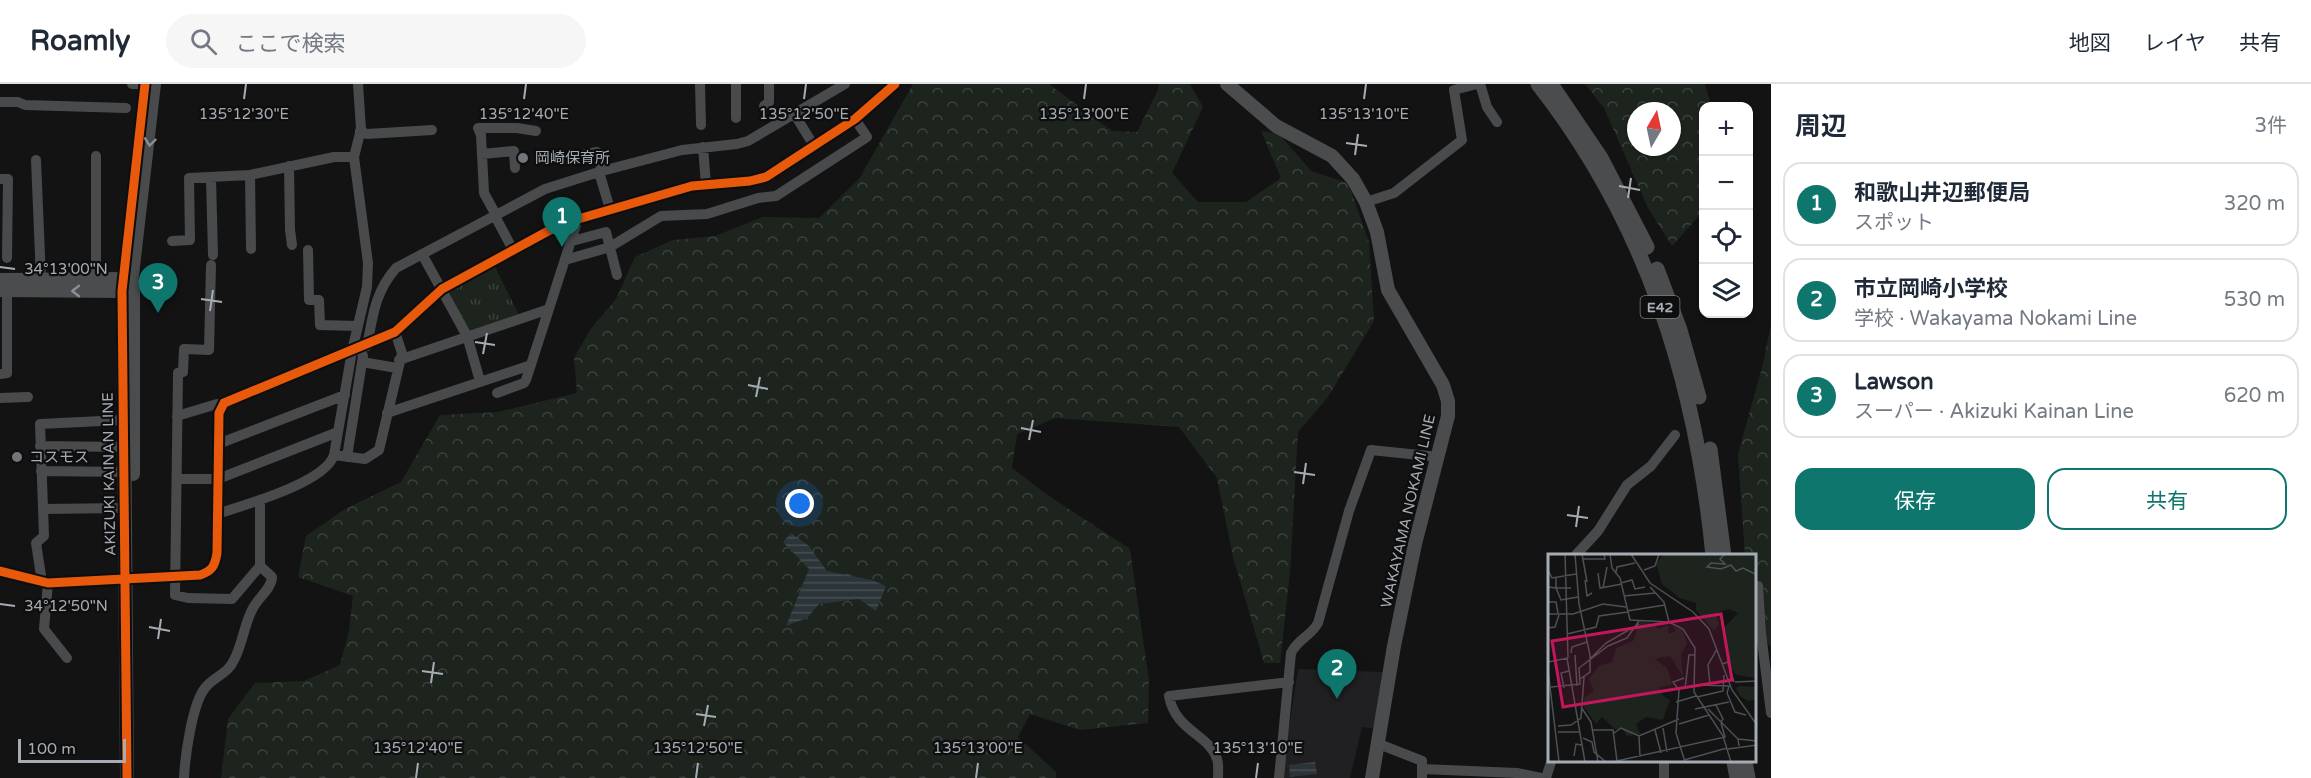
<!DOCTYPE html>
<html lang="ja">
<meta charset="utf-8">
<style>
:root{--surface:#fff;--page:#f6f6f7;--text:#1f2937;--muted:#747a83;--line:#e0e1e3;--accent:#0f766e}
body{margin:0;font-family:"Varela Round","Noto Sans JP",sans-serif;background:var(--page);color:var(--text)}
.controls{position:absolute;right:18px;top:18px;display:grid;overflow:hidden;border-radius:12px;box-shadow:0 2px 4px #0004}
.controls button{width:54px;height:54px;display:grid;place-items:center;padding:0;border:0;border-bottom:2px solid var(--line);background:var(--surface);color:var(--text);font:30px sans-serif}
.compass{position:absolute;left:1627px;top:18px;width:54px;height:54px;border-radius:50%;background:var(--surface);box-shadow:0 2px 4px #0004;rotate:9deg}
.scale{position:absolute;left:18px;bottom:15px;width:108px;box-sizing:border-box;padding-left:6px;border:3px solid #a5acb3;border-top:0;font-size:16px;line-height:21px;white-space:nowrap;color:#a5acb3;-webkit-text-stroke:4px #0e0e0f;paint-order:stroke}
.you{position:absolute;left:800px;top:420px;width:21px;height:21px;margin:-15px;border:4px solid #fff;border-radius:50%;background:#1a73e8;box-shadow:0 0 0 9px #1a73e833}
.badge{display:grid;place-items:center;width:39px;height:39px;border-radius:50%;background:var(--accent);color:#fff;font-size:20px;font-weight:700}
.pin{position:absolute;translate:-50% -50px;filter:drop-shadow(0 2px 3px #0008)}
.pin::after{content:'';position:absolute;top:32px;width:21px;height:18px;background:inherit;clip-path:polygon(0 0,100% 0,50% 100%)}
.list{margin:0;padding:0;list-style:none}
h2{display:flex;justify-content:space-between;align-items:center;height:78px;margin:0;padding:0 24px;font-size:26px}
h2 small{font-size:20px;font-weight:400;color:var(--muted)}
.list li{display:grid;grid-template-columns:39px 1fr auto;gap:18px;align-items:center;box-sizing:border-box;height:84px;margin:0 12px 12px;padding:0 12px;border:2px solid var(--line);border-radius:18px}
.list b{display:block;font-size:22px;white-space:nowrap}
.list p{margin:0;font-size:20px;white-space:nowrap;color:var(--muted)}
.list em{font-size:20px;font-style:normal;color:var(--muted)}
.actions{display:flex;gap:12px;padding:18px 24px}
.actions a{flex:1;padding:14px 0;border:2px solid var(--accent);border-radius:18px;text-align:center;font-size:21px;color:var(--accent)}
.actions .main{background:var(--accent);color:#fff}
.icon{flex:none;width:33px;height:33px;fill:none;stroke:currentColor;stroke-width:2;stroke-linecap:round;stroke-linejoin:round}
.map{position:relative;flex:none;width:1771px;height:694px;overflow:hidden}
header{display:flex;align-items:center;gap:36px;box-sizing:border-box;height:84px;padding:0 30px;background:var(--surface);border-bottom:2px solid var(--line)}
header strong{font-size:28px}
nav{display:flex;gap:33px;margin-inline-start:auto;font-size:21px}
.search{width:420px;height:54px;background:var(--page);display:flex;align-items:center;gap:15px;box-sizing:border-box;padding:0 21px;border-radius:33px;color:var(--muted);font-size:22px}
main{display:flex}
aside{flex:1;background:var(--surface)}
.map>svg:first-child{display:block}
</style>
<header>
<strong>Roamly</strong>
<div class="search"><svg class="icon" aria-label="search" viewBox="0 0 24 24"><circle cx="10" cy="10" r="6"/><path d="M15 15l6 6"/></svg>ここで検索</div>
<nav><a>地図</a><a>レイヤ</a><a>共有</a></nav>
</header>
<main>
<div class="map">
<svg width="1771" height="694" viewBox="0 0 1771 694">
<defs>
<pattern id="grass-tufts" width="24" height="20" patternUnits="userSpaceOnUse" patternTransform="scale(1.5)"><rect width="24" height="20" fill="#1d241e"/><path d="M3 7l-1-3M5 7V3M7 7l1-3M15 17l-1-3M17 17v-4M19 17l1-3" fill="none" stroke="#3b413c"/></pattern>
<pattern id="forest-crowns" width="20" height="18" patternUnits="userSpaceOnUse" patternTransform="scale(1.5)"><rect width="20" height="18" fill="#1d241e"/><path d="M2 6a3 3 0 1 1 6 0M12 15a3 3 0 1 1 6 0" fill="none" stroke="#3b413c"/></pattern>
<pattern id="water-rules" width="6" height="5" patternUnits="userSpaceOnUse" patternTransform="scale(1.5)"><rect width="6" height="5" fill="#2b3438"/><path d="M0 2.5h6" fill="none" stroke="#474f52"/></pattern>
</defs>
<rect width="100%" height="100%" fill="#131314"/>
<path fill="#202022" d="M1298 585 1385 588 1375 645 1362 643 1350 694H1281Z"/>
<path fill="url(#grass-tufts)" d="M494 181 519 231 469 248 446 209Z"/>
<path fill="url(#forest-crowns)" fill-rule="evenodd" d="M913 0H1049L1112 47 1137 48 1157 8 1159 0H1190L1203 23 1172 89 1198 118H1246L1281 94 1261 47 1279 50 1311 87 1348 99 1369 158 1374 237 1328 313 1298 348 1290 488 1280 579H1264L1233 473 1217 394 1179 343 1056 334 1017 350 1012 384 1046 410 1130 465 1149 597 1148 639 1080 646 1030 630 1018 653 1056 688V694H221L228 635 255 599 304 597 340 581 349 547 353 512 298 493 306 452 345 425 401 398 440 331 498 328 577 309 574 274 590 246 616 215 635 173 673 156 715 152 763 133 819 134 859 95Z
M1585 0H1705L1711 22H1704L1703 127 1672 162 1648 124 1604 24ZM1636 27H1672V63H1636Z
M1771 240V563L1755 542 1754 472H1745L1738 370 1763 280Z"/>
<path fill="url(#water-rules)" d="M791 449 809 462 827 487 872 496 886 502 876 527 859 515 819 520 807 534 786 542 809 485 783 458Z
M1315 678 1317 690 1290 693 1289 681Z"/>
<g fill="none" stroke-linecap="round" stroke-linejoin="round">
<path stroke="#484a4c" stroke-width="10" d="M132 0H145
M700 0 701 41
M736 0V34
M1480 0 1487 23 1497 38
M0 18H18L25 21 126 24
M764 22 769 18V0
M795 31 814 62
M360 47 367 50 432 46
M703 63 706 101
M482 70 514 67 515 84
M96 72V195
M568 74 597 68 602 87
M36 76 41 195
M289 82 290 146 292 161
M599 88 610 125
M250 91 251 165
M211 94 213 171
M0 95H8L7 174
M1366 118 1394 109 1462 56 1454 6 1477 0
M496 131 484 109 481 51 478 44H517L536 47
M495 132 513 166
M172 157 190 156 189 94 250 91 334 73H354
M572 157 606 148 617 191
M308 166 309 216H319L320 241 358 242
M422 170 467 252 480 297
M565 176 610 163 661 132 707 130 758 114 776 112 867 53 855 35
M211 181 209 266 184 265 183 288 178 289 175 511 188 514 232 515 260 482
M123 195 145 0
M133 200 156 0
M367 262C373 231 375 208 396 184L545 105 602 87 682 66 737 60 748 57 845 0
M399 276 549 225
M362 278 397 284
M0 290 7 289V201
M497 309 524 299 526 296 578 135
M0 314 28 313
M387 329 531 281
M177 332 217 320 221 322
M218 360 345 311
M40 362 124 363
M334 371 365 375 379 366 402 269 395 248
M347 373 363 272 360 264
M41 387 124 388
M177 395H218L338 348
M43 425 124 424
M217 430C244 421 325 399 334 371L352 267 367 203 368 179 354 73 361 45 358 0
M1575 472 1598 447 1627 401 1651 382 1675 351
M0 487 48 499 200 491C212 487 215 482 217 469L219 329 224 319 395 248 442 205 561 140 692 102 750 97 766 93 855 35 895 0
M42 498 36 459 44 452 40 340 123 336
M48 499 44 545 67 574
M1754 502H1758L1761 549 1771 629
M1379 660 1422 677V694
M1664 678V694
M1422 685 1517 689 1541 694
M184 694C185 673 192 620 205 604 213 593 228 590 234 576 243 559 244 540 253 524 258 514 272 504 272 493L260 482V416
M1218 694C1218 688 1219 680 1217 675 1210 651 1175 647 1169 612L1289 598
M1279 694 1291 569C1298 555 1311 552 1318 539L1349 427 1371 366 1438 373
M1546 694 1551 678"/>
<path stroke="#4a4c4e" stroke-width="14" d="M1227 0 1276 42 1332 72 1353 95 1366 118 1377 148 1388 206 1443 301 1448 317V332L1415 460 1394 562 1372 694
M123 195 127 694
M0 196 123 195 131 199
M133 200V390
M0 206 122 207 128 203"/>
<path stroke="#4a4c4d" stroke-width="15" d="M1538 0C1647 139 1696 298 1713 472
M1551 0 1601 74 1647 163
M1657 185 1680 246 1699 313
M1710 365 1724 472
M1734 678 1737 694
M1745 678 1748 694"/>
<defs>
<path id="cycleway" d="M0 487 48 499 200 491C212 487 215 482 217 469L219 329 224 319 395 248 442 205 561 140 692 102 750 97 766 93 855 35 895 0
M127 694 122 207 145 0"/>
</defs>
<use href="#cycleway" stroke="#0e0e0f" stroke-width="13"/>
<use href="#cycleway" stroke="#e8590c" stroke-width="9"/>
</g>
<defs><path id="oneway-chevron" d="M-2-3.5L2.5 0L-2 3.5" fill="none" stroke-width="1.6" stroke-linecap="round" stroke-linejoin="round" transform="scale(1.5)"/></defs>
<use stroke="#898f94" href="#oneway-chevron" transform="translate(150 58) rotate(97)"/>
<use stroke="#8a8f95" href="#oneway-chevron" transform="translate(76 207) rotate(-180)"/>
<path fill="none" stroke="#a5acb3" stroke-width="2" d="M244 15 246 0M524 15 526 0M804 15 806 0M1084 15 1086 0M1364 15 1366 0M1346 59 1367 62M1355 71 1358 50M1619 102 1640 106M1628 114 1631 94M0 183 15 185M201 215 222 218M210 227 213 206M475 258 495 261M483 270 487 249M748 301 768 305M756 313 760 293M1021 344 1041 348M1029 356 1033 336M1294 388 1315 391M1303 400 1306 379M1567 431 1588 434M1576 443 1579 422M0 520 15 522M149 543 170 547M158 555 161 535M422 587 443 590M431 599 434 578M696 630 716 633M704 642 708 621M416 694 418 679M696 694 698 679M976 694 978 679M1256 694 1258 679"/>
<g fill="#72767b" stroke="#0e0e0f" stroke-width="2">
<circle cx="523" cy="74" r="6"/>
<circle cx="17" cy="373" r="6"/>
</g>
<g text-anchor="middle" stroke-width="4.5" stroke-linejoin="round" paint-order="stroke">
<rect fill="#0e0e0f" stroke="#787d82" stroke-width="1.5" x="1640.5" y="212" width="39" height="22" rx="4.5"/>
<g font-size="14" font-weight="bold" fill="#a5acb3">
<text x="1660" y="228">E42</text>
</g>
<g font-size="15" fill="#a5acb3" stroke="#0e0e0f" text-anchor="start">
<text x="535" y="79">岡崎保育所</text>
<text x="29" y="378">コスモス</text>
</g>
<g font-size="15" fill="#a5acb3" stroke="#0e0e0f">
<text transform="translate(109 390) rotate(-91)" y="5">AKIZUKI KAINAN LINE</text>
<text transform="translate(1408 427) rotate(-77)" y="5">WAKAYAMA NOKAMI LINE</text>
</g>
</g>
<g transform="translate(1548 470)">
<rect width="208" height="208" fill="#131314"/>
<path d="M116 0H208V124L189 121 179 111 177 73 190 59 181 55 168 59 171 70 166 77 148 56V49L132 44 114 30 108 10ZM92 68H101L111 75 120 71V80L128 77 125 72 134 76 139 89 133 101 135 123 122 102 107 105 119 114 123 126 124 131 111 133 115 142 122 146 115 166 98 163 88 170 92 180 79 182 75 175H67L54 163 48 170 36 153V144L46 137 41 125 51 112 64 108 68 94 85 87ZM192 132 208 133V146L200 147 192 142 188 134Z" fill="#1d241e"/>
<path fill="none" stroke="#4d5054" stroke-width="1.5" d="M17 0 20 104M27 0 31 50 42 101V118L32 125M34 0 39 28M62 0 64 14 72 24 82 66 121 68 135 75 147 94 146 138 175 182 183 208M83 0 102 29 145 58 161 75 184 136 209 171M177 0 172 5 177 10 163 9 159 13 173 15 183 11 188 17 195 14 209 21M35 5H57L56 0M0 16 4 24 28 20M96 16 107 12 111 0M68 18 69 13 87 9M50 19 52 34 74 30M8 23V34H23M37 26 39 42 44 39M73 29 84 26 87 35 97 33M0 33 8 34 13 46 30 43M102 33 116 48 121 68M55 34 59 13M76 42 107 39M0 48H8L10 59M79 57 117 51M0 60H25L55 50 78 53M0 74 7 73 11 61M19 80 48 73 51 62 80 58M23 99 24 93 39 88M27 101 29 132M19 104 37 208M43 104 58 89 91 70M0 108 20 104M174 110 180 108 186 128M0 116 11 208M187 128 209 127M162 130 160 111 169 95M150 131 181 132 179 139 187 158 198 161M3 133 32 130 31 114 60 92 79 84 91 67M16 134 13 119 21 117M137 135 141 101H147M131 136 128 179 137 208M131 136 125 128 136 124M149 143 175 137 176 121M128 148 148 142M168 151 175 165 173 168M33 153 43 168 50 208M147 155 181 148M160 155 190 185 191 192M131 170 161 161M10 172 23 171 33 164 36 123M115 174 119 198M45 176H65L69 207M107 176 113 199M10 178H32M66 179 73 174 91 182 131 165M91 182 92 203M35 184 44 188 46 198 58 208M190 185 209 187M180 195 209 191M26 202 28 190 34 191M136 206 179 194M64 208 177 183 173 169"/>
<path fill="#c2185b" fill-opacity="0.15" stroke="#c2185b" stroke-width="3" d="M173 60 184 126 15 153 4 87Z"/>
<rect width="208" height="208" fill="none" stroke="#a5acb3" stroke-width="3"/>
</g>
<g font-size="15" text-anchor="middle" fill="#a5acb3" stroke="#0e0e0f" stroke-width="4.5" stroke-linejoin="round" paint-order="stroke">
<text x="244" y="35">135°12'30"E</text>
<text x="524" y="35">135°12'40"E</text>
<text x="804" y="35">135°12'50"E</text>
<text x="1084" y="35">135°13'00"E</text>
<text x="1364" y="35">135°13'10"E</text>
<text x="66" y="190">34°13'00"N</text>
<text x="66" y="527">34°12'50"N</text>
<text x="418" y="669">135°12'40"E</text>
<text x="698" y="669">135°12'50"E</text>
<text x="978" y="669">135°13'00"E</text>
<text x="1258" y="669">135°13'10"E</text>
</g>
</svg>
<div class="controls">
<button>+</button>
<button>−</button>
<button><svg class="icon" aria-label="locate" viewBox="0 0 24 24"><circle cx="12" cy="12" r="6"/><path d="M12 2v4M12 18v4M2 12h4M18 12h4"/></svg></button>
<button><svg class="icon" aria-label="layers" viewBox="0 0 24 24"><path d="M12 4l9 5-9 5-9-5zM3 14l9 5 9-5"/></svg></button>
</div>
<svg class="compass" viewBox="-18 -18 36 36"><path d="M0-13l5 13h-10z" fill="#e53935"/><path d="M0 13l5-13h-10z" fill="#747a83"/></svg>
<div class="scale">100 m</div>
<div class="you"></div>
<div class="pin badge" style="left:562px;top:163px">1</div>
<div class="pin badge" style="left:1337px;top:615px">2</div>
<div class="pin badge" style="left:158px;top:229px">3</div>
</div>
<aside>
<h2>周辺<small>3件</small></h2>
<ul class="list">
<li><span class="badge">1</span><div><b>和歌山井辺郵便局</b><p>スポット</p></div><em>320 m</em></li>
<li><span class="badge">2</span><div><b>市立岡崎小学校</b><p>学校 · Wakayama Nokami Line</p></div><em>530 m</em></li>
<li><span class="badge">3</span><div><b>Lawson</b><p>スーパー · Akizuki Kainan Line</p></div><em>620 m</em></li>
</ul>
<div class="actions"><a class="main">保存</a><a>共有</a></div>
</aside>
</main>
